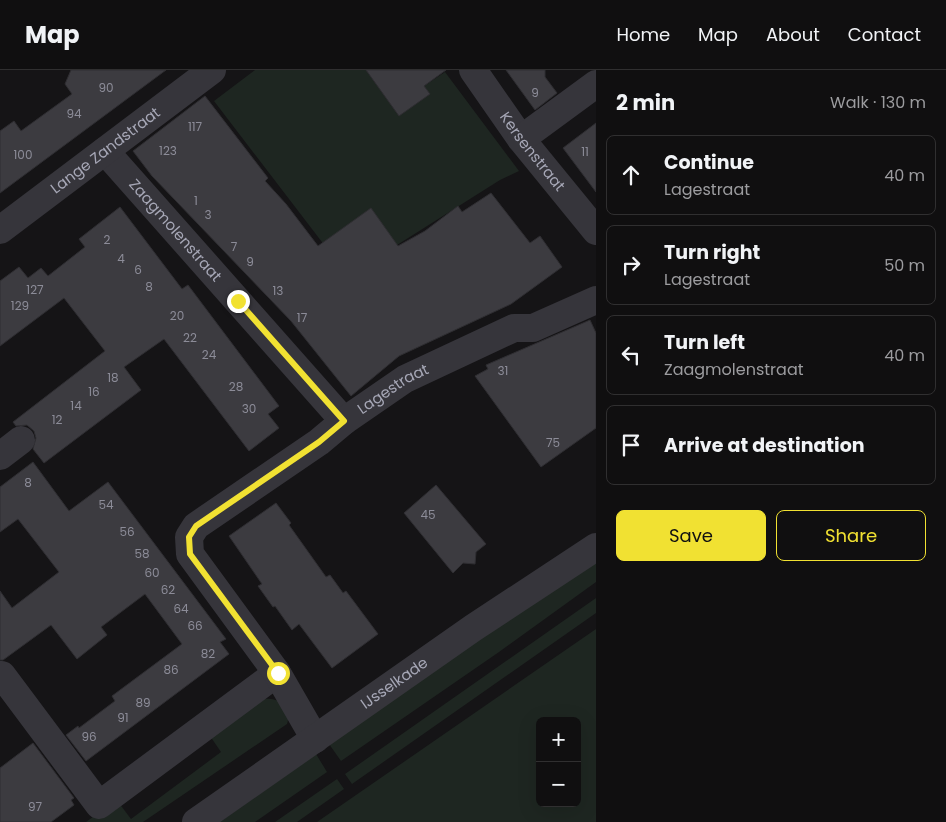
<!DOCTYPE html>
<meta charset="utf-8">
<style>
:root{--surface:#100f10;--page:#1e1d1e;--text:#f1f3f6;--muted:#9c9c9f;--line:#302f30;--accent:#f1e132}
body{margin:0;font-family:Poppins,sans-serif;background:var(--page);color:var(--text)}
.controls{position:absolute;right:15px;bottom:15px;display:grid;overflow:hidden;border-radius:8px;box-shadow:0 5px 20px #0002}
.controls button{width:45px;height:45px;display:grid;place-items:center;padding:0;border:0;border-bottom:1px solid var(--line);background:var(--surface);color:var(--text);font:25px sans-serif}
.stop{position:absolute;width:15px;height:15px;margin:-11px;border:4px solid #f1e132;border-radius:50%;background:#fff}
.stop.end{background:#f1e132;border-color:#fff;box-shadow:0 1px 5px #0008}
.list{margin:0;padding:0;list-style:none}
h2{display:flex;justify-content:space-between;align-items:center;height:65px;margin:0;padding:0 20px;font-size:21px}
h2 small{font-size:16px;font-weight:400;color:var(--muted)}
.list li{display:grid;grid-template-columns:32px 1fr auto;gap:15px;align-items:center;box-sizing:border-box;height:80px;margin:0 10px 10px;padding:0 10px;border:1px solid var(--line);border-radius:8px}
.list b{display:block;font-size:19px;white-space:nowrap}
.list p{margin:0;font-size:16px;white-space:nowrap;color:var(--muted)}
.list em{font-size:16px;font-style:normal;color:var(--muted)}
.actions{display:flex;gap:10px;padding:15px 20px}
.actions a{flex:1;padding:11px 0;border:1px solid var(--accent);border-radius:8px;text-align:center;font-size:18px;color:var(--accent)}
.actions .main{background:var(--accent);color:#111}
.icon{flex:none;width:28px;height:28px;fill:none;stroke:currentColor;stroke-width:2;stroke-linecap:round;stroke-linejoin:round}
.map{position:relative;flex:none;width:596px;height:752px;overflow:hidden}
header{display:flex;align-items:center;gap:30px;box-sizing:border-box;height:70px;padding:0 25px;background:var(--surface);border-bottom:1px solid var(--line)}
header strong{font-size:24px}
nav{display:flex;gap:28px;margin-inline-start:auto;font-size:18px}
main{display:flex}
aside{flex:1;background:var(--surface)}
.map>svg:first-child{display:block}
</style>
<header>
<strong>Map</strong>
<nav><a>Home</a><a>Map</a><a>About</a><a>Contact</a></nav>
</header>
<main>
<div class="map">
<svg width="596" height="752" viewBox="0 0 596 752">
<rect width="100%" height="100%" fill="#151416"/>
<path fill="#1e2621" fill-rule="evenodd" d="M255 0H366L399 46 430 24 424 16 445 2 519 101 500 110 397 175 351 210 214 31Z
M596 492V512L499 582 341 691 329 674 554 516Z
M596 528V543L352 714 345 704Z
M596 559V752H317ZM540 651H577V733H540Z
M262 629C279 628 282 632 289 647L287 654 143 752H86L113 732 119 733 131 749 221 682 210 666Z
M316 684 327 702 255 752H220Z
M337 709 344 719 297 752H275Z"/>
<path fill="#3c3b40" stroke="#2f2e32" d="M71 0H166L0 123V61L14 51 21 61 72 24 65 14Z
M366 0H446L424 16 430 24 399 46Z
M506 0H545V7L557 23 535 40Z
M205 26 268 108 265 111 286 134 318 176 371 138 398 176 425 161 458 136 462 142 491 123 530 173 540 166 562 197 511 234 399 286 351 326 291 251 152 106 133 81Z
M596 53V122L563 78Z
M120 137 182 219 188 215 279 336 268 344 279 358 249 381 164 269 124 297 141 320 44 393 33 379 36 368 34 361 27 355 16 356 13 352 105 281 64 228 0 276V211L19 197 28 208 41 198 48 206 85 177 79 169Z
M590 250 596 263V358L541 397 475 306 488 299 486 295Z
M33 392 69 441 108 412 226 569 220 572 229 584 86 691 66 665 78 656 79 658 115 631 112 626 182 574 145 524 101 557 107 565 77 589 51 555 3 590H0V521L12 538 59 502 18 449 0 462V417Z
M436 415 486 474 476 482 475 494 463 493 453 503 404 443Z
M276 433 291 453 289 455 326 507 330 505 343 523 346 521 378 564 332 598 299 554 292 560 275 536 273 537 258 516 262 514 229 466Z
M33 673 74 728 71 730 74 735 51 752H0V698Z"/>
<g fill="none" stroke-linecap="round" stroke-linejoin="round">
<g stroke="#36353b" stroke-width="28">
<path id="s1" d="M473 0 521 69 596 161"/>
<path d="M521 69 596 14"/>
<path id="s2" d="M105 81 344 351"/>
<path id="s3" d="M0 160 212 0"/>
<path d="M0 386 21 370"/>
<path d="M2 605 99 735 277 603"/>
<path id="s4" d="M315 669 277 603 190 484 189 467 196 456 319 372 344 351 405 309 514 258H533L596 230"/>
</g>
<path stroke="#36353b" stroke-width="28" id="s5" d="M196 752 473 558 596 477"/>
</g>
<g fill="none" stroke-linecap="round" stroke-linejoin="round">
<path stroke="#f1e132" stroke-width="6" d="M238 231 344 351 319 372 196 456 189 467 190 484 278 603"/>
</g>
<g text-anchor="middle" stroke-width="4" stroke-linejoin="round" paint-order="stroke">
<g font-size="12" fill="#8c8c98">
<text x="106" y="22">90</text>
<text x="535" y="27">9</text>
<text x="74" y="48">94</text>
<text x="195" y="61">117</text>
<text x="168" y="85">123</text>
<text x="585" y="86">11</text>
<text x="23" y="89">100</text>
<text x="196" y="135">1</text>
<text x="208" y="149">3</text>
<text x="107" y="174">2</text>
<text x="234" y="181">7</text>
<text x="121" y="193">4</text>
<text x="250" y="196">9</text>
<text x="138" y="204">6</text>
<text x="149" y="221">8</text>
<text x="35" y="224">127</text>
<text x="278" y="225">13</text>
<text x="20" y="240">129</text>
<text x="177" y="250">20</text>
<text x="302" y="252">17</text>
<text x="190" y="272">22</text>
<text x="209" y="289">24</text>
<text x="503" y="305">31</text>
<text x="113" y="312">18</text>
<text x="236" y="321">28</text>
<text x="94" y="326">16</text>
<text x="76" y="340">14</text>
<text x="249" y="343">30</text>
<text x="57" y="354">12</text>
<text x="553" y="377">75</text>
<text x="28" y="417">8</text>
<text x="106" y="439">54</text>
<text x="428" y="449">45</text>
<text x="127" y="466">56</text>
<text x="142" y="488">58</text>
<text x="152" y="507">60</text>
<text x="168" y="524">62</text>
<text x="181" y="543">64</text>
<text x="195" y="560">66</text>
<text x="208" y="588">82</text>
<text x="171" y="604">86</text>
<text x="143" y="637">89</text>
<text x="123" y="652">91</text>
<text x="89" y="671">96</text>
<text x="35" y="741">97</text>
</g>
<g font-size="15" fill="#a6a7b6" stroke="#100f11">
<text dy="5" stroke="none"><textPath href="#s3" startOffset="132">Lange Zandstraat</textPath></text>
<text dy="5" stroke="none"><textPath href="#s1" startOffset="101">Kersenstraat</textPath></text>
<text dy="5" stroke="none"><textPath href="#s2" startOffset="106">Zaagmolenstraat</textPath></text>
<text dy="5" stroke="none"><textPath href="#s4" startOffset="494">Lagestraat</textPath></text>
<text dy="5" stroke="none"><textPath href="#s5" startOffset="242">IJsselkade</textPath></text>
</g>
</g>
</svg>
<div class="controls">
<button>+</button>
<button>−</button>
</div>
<div class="stop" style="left:278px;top:603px"></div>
<div class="stop end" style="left:238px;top:231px"></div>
</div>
<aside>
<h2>2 min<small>Walk · 130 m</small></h2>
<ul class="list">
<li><svg class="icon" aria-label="ahead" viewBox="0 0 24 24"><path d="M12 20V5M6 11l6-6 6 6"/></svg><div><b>Continue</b><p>Lagestraat</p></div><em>40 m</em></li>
<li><svg class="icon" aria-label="right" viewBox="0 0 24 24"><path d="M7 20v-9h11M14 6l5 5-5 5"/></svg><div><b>Turn right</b><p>Lagestraat</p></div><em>50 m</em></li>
<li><svg class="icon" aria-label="left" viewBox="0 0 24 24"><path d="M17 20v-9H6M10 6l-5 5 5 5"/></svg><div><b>Turn left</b><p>Zaagmolenstraat</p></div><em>40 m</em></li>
<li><svg class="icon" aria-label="arrive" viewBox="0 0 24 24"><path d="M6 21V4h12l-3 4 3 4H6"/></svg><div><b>Arrive at destination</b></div></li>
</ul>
<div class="actions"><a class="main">Save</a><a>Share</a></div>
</aside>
</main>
